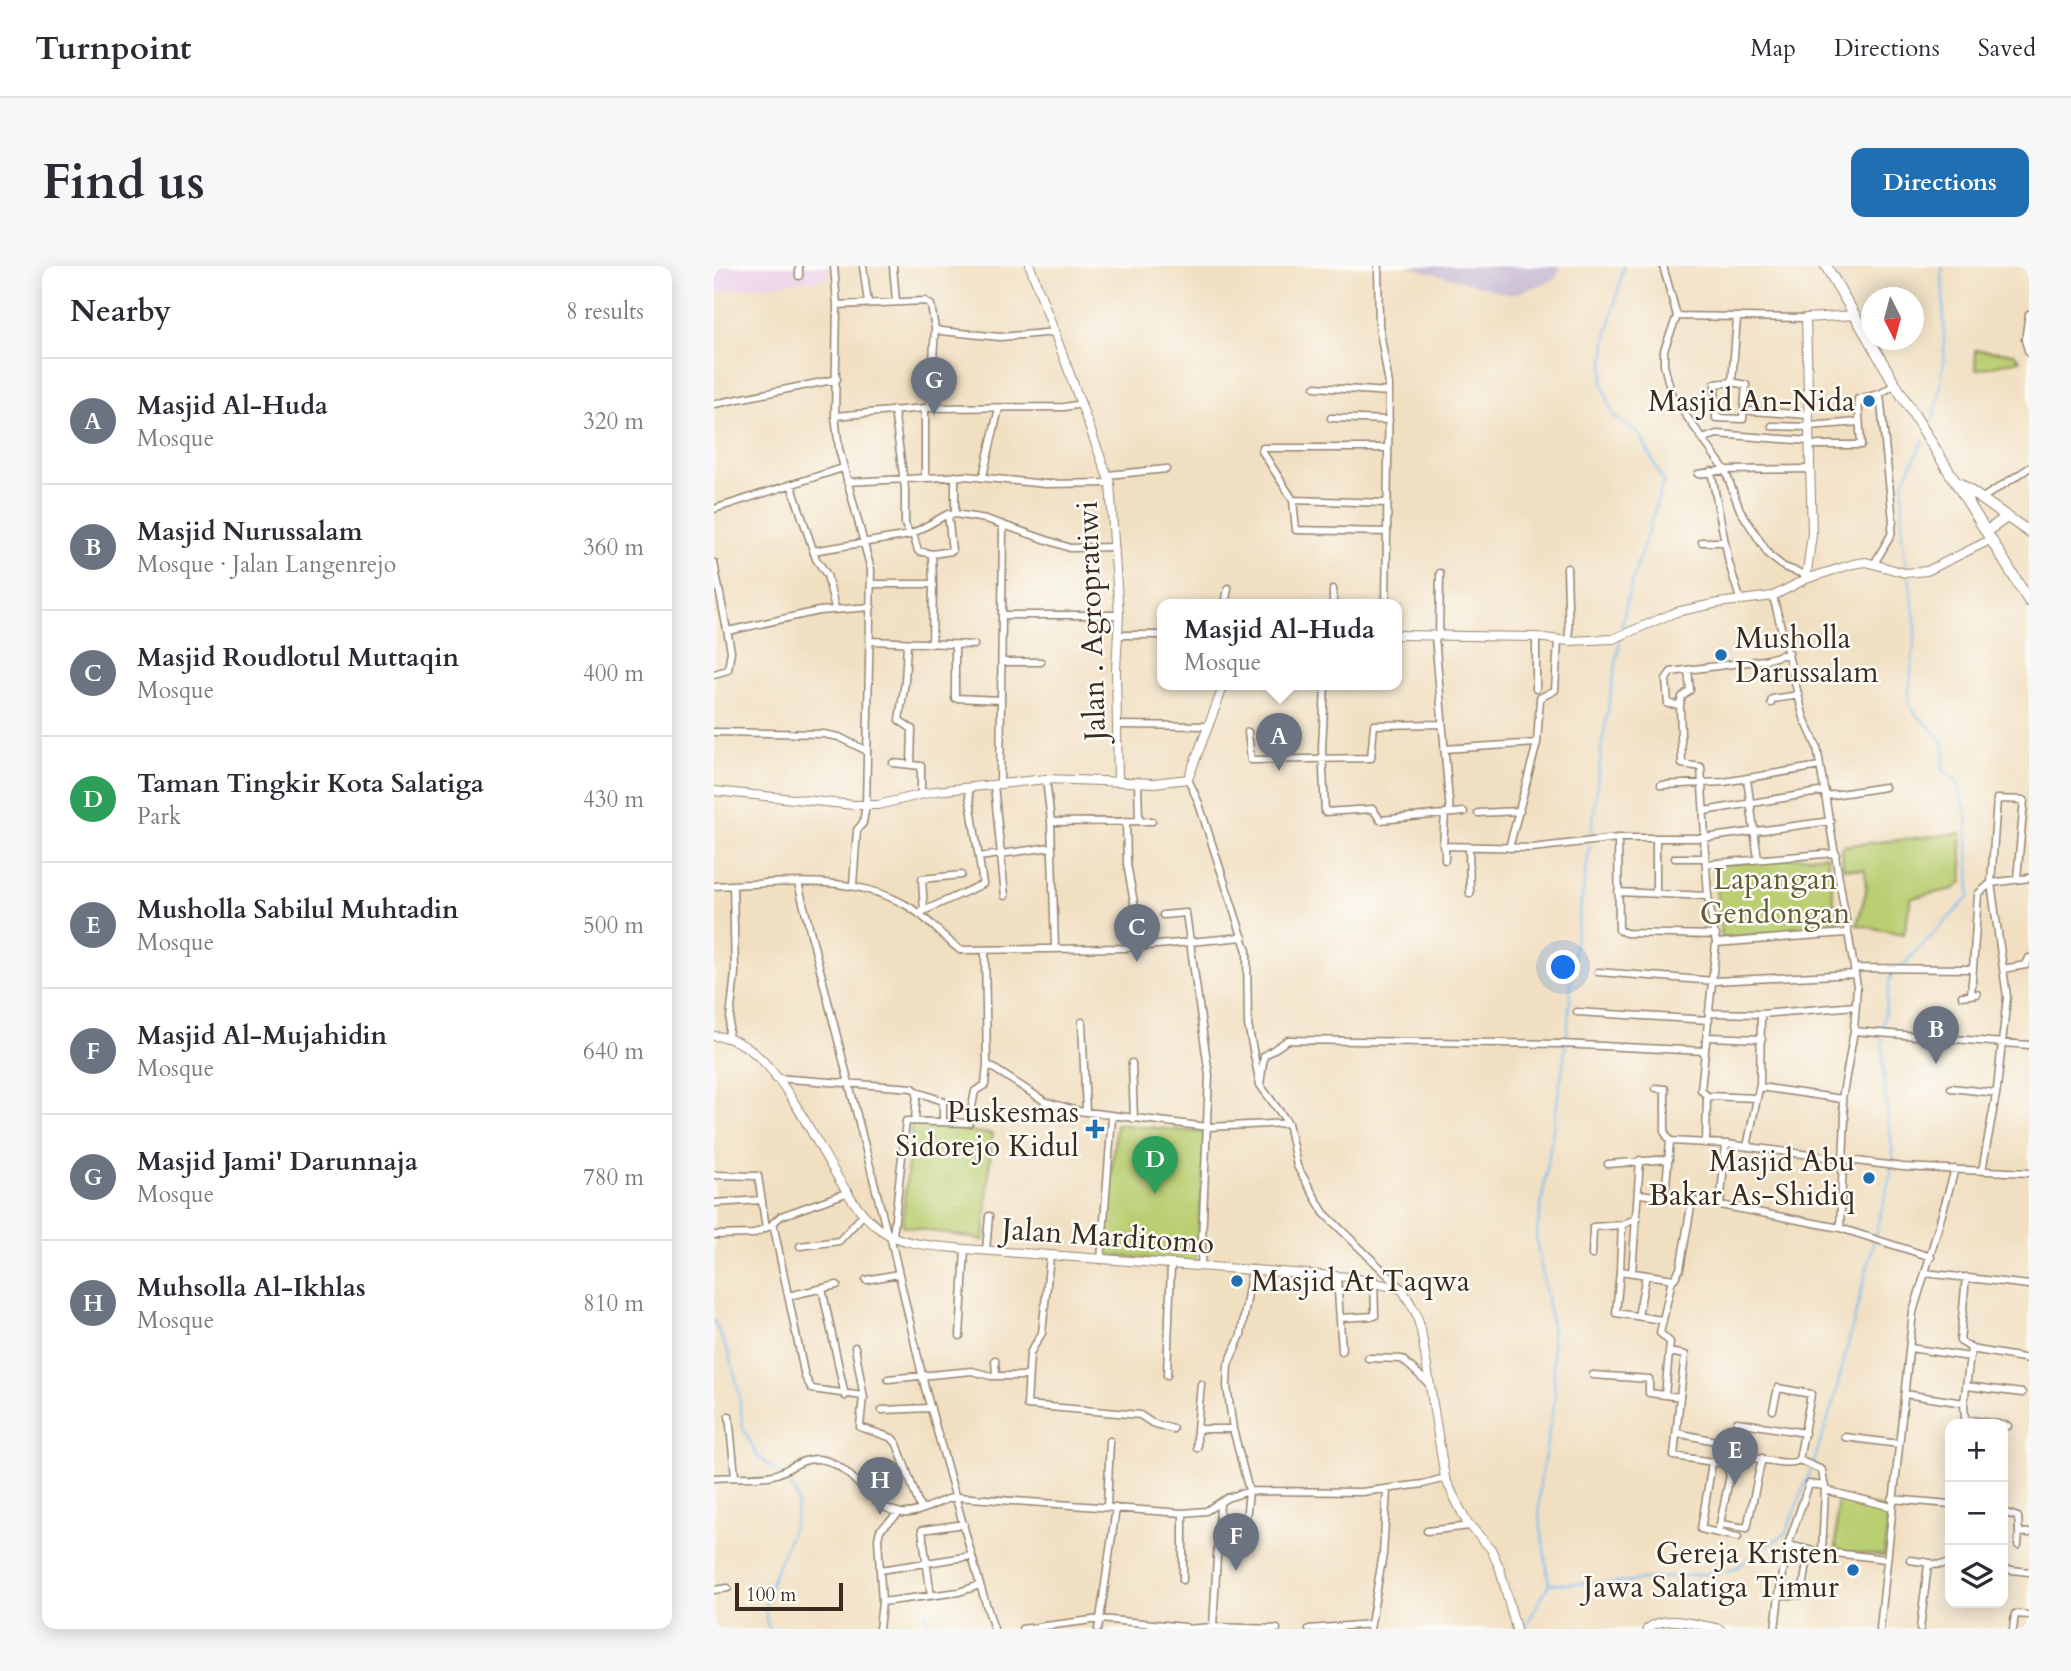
<!DOCTYPE html>
<meta charset="utf-8">
<style>
:root{--surface:#fff;--page:#f7f7f7;--text:#2b2b33;--muted:#7c7c81;--line:#e1e1e2;--accent:#1f6fb2}
body{margin:0;font-family:Cardo,serif;background:var(--page);color:var(--text)}
.controls{position:absolute;right:21px;bottom:21px;display:grid;overflow:hidden;border-radius:14px;box-shadow:0 4px 18px #0003}
.controls button{width:63px;height:63px;display:grid;place-items:center;padding:0;border:0;border-bottom:2px solid var(--line);background:var(--surface);color:var(--text);font:35px sans-serif}
.compass{position:absolute;left:1147px;top:21px;width:63px;height:63px;border-radius:50%;background:var(--surface);box-shadow:0 4px 18px #0003;rotate:174deg}
.scale{position:absolute;left:21px;bottom:18px;width:108px;box-sizing:border-box;padding-left:7px;border:4px solid #3b2a1e;border-top:0;font-size:19px;line-height:24px;white-space:nowrap;color:#3b2a1e;-webkit-text-stroke:5px #fdfcf7;paint-order:stroke}
.you{position:absolute;left:850px;top:702px;width:24px;height:24px;margin:-18px;border:5px solid #fff;border-radius:50%;background:#1a73e8;box-shadow:0 0 0 10px #1a73e833}
.badge{display:grid;place-items:center;width:46px;height:46px;border-radius:50%;background:var(--accent);color:#fff;font-size:23px;font-weight:700}
.pin{position:absolute;translate:-50% -58px;filter:drop-shadow(0 2px 4px #0008)}
.pin::after{content:'';position:absolute;top:37px;width:24px;height:21px;background:inherit;clip-path:polygon(0 0,100% 0,50% 100%)}
.popup{position:absolute;left:443px;top:333px;width:245px;height:91px;box-sizing:border-box;display:grid;place-content:center;border-radius:14px;background:var(--surface);filter:drop-shadow(0 2px 5px #0005);font-size:23px;white-space:nowrap;color:var(--muted)}
.popup b{font-size:26px;color:var(--text)}
.popup::after{content:'';position:absolute;left:50%;top:100%;margin-left:-14px;border:14px solid transparent;border-top-color:var(--surface)}
.list{margin:0;padding:0;list-style:none}
h2{display:flex;justify-content:space-between;align-items:center;height:91px;margin:0;padding:0 28px;font-size:30px}
h2 small{font-size:23px;font-weight:400;color:var(--muted)}
.list li{display:grid;grid-template-columns:46px 1fr auto;gap:21px;align-items:center;box-sizing:border-box;height:126px;padding:0 28px;border-top:2px solid var(--line)}
.list b{display:block;font-size:26px;white-space:nowrap}
.list p{margin:0;font-size:23px;white-space:nowrap;color:var(--muted)}
.list em{font-size:23px;font-style:normal;color:var(--muted)}
.icon{flex:none;width:38px;height:38px;fill:none;stroke:currentColor;stroke-width:2;stroke-linecap:round;stroke-linejoin:round}
.map{position:relative;flex:none;width:1315px;height:1363px;overflow:hidden;border-radius:14px}
header{display:flex;align-items:center;gap:42px;box-sizing:border-box;height:98px;padding:0 35px;background:var(--surface);border-bottom:2px solid var(--line)}
header strong{font-size:33px}
nav{display:flex;gap:38px;margin-inline-start:auto;font-size:24px}
.intro{display:flex;align-items:center;justify-content:space-between;box-sizing:border-box;height:168px;padding:0 42px}
h1{margin:0;font-size:49px}
.button{padding:18px 32px;border-radius:14px;background:var(--accent);color:#fff;font-size:24px;font-weight:700}
main{display:flex;gap:42px;padding:0 42px}
aside{flex:1;background:var(--surface);border-radius:14px;box-shadow:0 4px 18px #0003}
.map>svg:first-child{display:block}
</style>
<header>
<strong>Turnpoint</strong>
<nav><a>Map</a><a>Directions</a><a>Saved</a></nav>
</header>
<div class="intro"><h1>Find us</h1><a class="button">Directions</a></div>
<main>
<aside>
<h2>Nearby<small>8 results</small></h2>
<ul class="list">
<li><span class="badge" style="background:#6b7280">A</span><div><b>Masjid Al-Huda</b><p>Mosque</p></div><em>320 m</em></li>
<li><span class="badge" style="background:#6b7280">B</span><div><b>Masjid Nurussalam</b><p>Mosque · Jalan Langenrejo</p></div><em>360 m</em></li>
<li><span class="badge" style="background:#6b7280">C</span><div><b>Masjid Roudlotul Muttaqin</b><p>Mosque</p></div><em>400 m</em></li>
<li><span class="badge" style="background:#2e9e5b">D</span><div><b>Taman Tingkir Kota Salatiga</b><p>Park</p></div><em>430 m</em></li>
<li><span class="badge" style="background:#6b7280">E</span><div><b>Musholla Sabilul Muhtadin</b><p>Mosque</p></div><em>500 m</em></li>
<li><span class="badge" style="background:#6b7280">F</span><div><b>Masjid Al-Mujahidin</b><p>Mosque</p></div><em>640 m</em></li>
<li><span class="badge" style="background:#6b7280">G</span><div><b>Masjid Jami' Darunnaja</b><p>Mosque</p></div><em>780 m</em></li>
<li><span class="badge" style="background:#6b7280">H</span><div><b>Muhsolla Al-Ikhlas</b><p>Mosque</p></div><em>810 m</em></li>
</ul>
</aside>
<div class="map">
<svg width="1315" height="1363" viewBox="0 0 1315 1363">
<rect width="100%" height="100%" fill="#fdfcf7"/>
<filter id="ink" filterUnits="userSpaceOnUse"><feTurbulence type="fractalNoise" baseFrequency=".0143" numOctaves="2"/><feDisplacementMap in="SourceGraphic" scale="14" xChannelSelector="R" yChannelSelector="G"/><feConvolveMatrix kernelMatrix="1 2 1 2 8 2 1 2 1" color-interpolation-filters="sRGB"/></filter>
<filter id="wash" filterUnits="userSpaceOnUse"><feTurbulence type="fractalNoise" baseFrequency=".00686" numOctaves="4" result="noise"/><feDisplacementMap in="SourceGraphic" scale="28" xChannelSelector="R" yChannelSelector="G"/><feGaussianBlur stdDeviation="1.57" result="paint"/><feColorMatrix in="noise" values="0 0 0 0 0 0 0 0 0 0 0 0 0 0 0 0 0 1.4 0 .05"/><feComposite in="paint" operator="in"/></filter>
<g filter="url(#wash)">
<rect width="100%" height="100%" fill="#f1dfc1"/>
<path fill="#ecd1ea" d="M0 0H115V12L0 26Z"/>
<path fill="#cbbfd5" d="M694 0H847L842 13 798 29Z"/>
<path fill="#bace72" stroke="#7a7c48" stroke-width="2" d="M1261 84 1300 87 1306 94 1262 104Z
M1247 567 1249 615 1240 623 1197 632 1190 668 1143 659 1152 625 1151 604 1129 602 1128 580Z
M1113 589 1124 661 1008 672 999 599Z
M198 857 278 868 270 974 188 960Z
M402 858 493 867 481 997 390 989Z
M1123 1230 1175 1244 1170 1290 1122 1285Z"/>
<g fill="none" stroke-linecap="round" stroke-linejoin="round">
<path stroke="#78bdef" stroke-width="2" d="M1214 165C1237 115 1229 53 1228 0
M1193 302 1188 270 1189 216 1210 173
M907 365C915 313 936 265 949 215L925 167 900 151 888 117 893 69 910 0
M877 572 888 478 906 374
M1187 701 1256 630 1253 548 1243 515 1228 503C1229 497 1232 491 1231 486 1229 463 1200 455 1194 435L1202 362 1195 311
M1168 765 1176 712 1183 704
M1168 771 1171 828 1180 897
M0 1055 15 1088 24 1121 29 1162 43 1189 61 1205
M1099 1198 1120 1134 1178 903
M837 1318 900 1317 1017 1305 1072 1267 1096 1205
M211 1346 216 1363
M56 1363C35 1328 97 1258 80 1225 77 1219 69 1215 64 1209
M810 1363 835 1318 825 1247 826 1217 841 1131 837 1055 822 973 852 779 860 683 876 578"/>
</g>
</g>
<g filter="url(#ink)">
<g fill="none" stroke-linecap="round" stroke-linejoin="round">
<defs>
<path id="minor" d="M85 0V10
M120 0 123 39 121 150 125 183 157 304 152 539 149 557 143 564 139 619
M149 0 154 37
M179 0 182 35
M664 0 665 59 675 119 672 339
M949 0 963 50 950 84V99L958 130 1011 204 1026 244 1055 289 1070 301 1092 309
M123 39 211 35 217 39 221 63 227 65 286 71 342 66
M1315 48 1311 74H1315
M963 50 1092 52
M1311 74 1315 87
M1018 116 1032 119 1029 153 1002 152 1001 118Z
M1018 116 1023 52
M601 121 675 126
M0 138 123 113
M211 142V210
M216 142 221 63
M180 144 191 223V258L196 269
M1037 145 1094 149
M121 150 211 142 350 141 368 138
M617 152 675 154
M1058 160 1095 161
M1095 160 1145 156
M991 172 1003 168 1095 175
M1095 179H1147L1144 133 1166 128
M997 205 1015 297 1026 333
M984 208 1011 204 1095 203
M394 209 452 203
M241 210V248
M269 210 285 142
M133 216 252 210 332 218 396 217
M77 218 102 293 113 309 121 342
M1267 233 1315 202
M579 234 548 185 549 182H674
M0 243 129 202
M673 266 582 264 579 234 673 237
M199 268 204 285 218 288 219 318
M988 276H1011
M99 285 196 269 232 249 241 248 272 253 356 282 401 281
M218 288 238 285 234 248
M0 297 17 385 14 404 0 408
M1160 298 1177 269 1179 255 1166 128 1181 118
M853 302 855 375
M157 318H219L218 378
M619 323V339
M1059 330 1090 452 1103 481 1143 720 1140 765 1128 833 1131 852 1126 962
M511 339 514 322
M288 349 289 261
M14 365 105 345 157 341
M405 369H448
M721 370 736 547
M725 370 726 307
M156 375 260 379
M193 378 191 416 185 454 198 463 197 498
M241 380V432L287 434
M288 396H327
M974 404 976 424 968 431 966 439 968 498 987 501 991 571
M611 419 608 483 611 546 659 543 666 554 750 546
M822 423V371
M1057 437 1058 433 1085 429
M966 439 954 438 952 413 957 406 1050 394 1075 387
M403 459 495 460
M0 466 109 468 125 471 151 484
M534 466 537 494 657 492 660 459 728 458
M823 477 826 432 841 424 844 375
M730 483 823 477 795 582
M179 497 207 500V529
M332 513 337 556 341 682
M474 513 484 535 533 685 534 759 546 819 574 857 583 900 610 947 686 1021
M1033 513 1044 593
M424 515 425 555
M286 518 288 349H405
M280 519 291 630
M947 519 1010 516 1106 500
M1112 530 1171 521
M990 545 1111 525
M731 547 729 580 818 582 904 572H990L1117 555
M764 547 806 545
M412 555 413 598 428 681
M337 556 438 555
M904 572 905 664 912 667 1002 669
M942 572V627
M731 581V594
M755 582 756 628
M265 591 337 581
M961 592H991
M992 598 1122 587
M84 617 173 967
M0 620C63 617 135 607 192 639 214 651 227 670 246 684L411 682 476 676 495 809 487 1000
M904 626 994 630
M210 645 208 613 247 609
M205 647 269 618 254 522
M449 649 472 647 476 676 529 671
M1002 677 1132 667
M271 686 273 798 332 836 364 845 494 861 574 857
M1140 702 1259 703 1264 628 1277 617 1315 612
M1289 703 1312 699 1315 692
M884 706 1001 715 1141 708
M1257 728 1259 703
M1248 730 1263 728
M863 746 995 754
M996 747 1047 748 1142 740
M368 756 372 846
M1140 765 1315 779
M14 771 21 707 19 619
M994 771 1048 773
M991 785 987 824 993 830
M418 797 420 853
M61 812 199 822 203 826 229 835V856
M546 819 550 790 574 774 847 778 991 785 1002 677 994 630 990 572
M1046 821 1128 833
M942 822 951 823V867L956 875
M1237 822 1282 827
M201 853 203 826
M992 876 993 830 1043 832
M1033 881 1046 818 1047 748
M894 898 955 893
M1241 903 1211 1007 1315 1019
M1268 905 1283 823 1293 731 1277 617 1283 533 1310 534 1303 613
M0 909 44 910 52 962
M135 926 67 950 59 957 91 1111 98 1123 149 1130 146 1161 178 1172 183 1178 207 1244
M926 928 1006 939 1126 962 1217 991
M951 930 956 875 1012 878 1189 901 1315 907
M0 937 48 934
M1006 939 1012 878
M908 959 906 1005 960 1013 966 1003 978 935
M0 969 39 968 55 960
M179 970 192 855 255 857 261 825 271 819 273 798
M86 980 125 975 149 949
M272 985 275 950
M878 989 879 961 908 959 923 952
M336 990 328 1067 316 1087 313 1139 426 1149 438 1157 459 1163
M387 994 398 851
M906 1005 902 1047 948 1054
M918 1007 926 894
M623 1010 628 1085
M152 1014 184 1008
M958 1014 946 1067 956 1076 951 1129 966 1131 960 1190 1012 1198
M108 1022 131 1130
M74 1030 123 1019
M924 1050 932 1009
M626 1052 661 1050 660 1014
M246 1070 251 983
M141 1081 150 1132
M1196 1082 1256 1091
M1257 1083 1315 1093
M955 1086 971 1089 966 1131
M654 1092 688 1093 715 1118
M281 1094 282 1110
M453 1109 457 999
M879 1109 935 1113V1127L951 1129
M174 1113 258 1105 277 1110H313
M1253 1120 1308 1127
M1191 1128 1250 1137 1257 1082 1246 1075 1252 1011
M1250 1137 1251 1153 1284 1158
M168 1144 217 1142
M15 1150 21 1210
M1289 1159 1294 1160
M483 1163 487 1118
M963 1167 1016 1178
M1131 1171 1185 1178
M1017 1176 1023 1156 1091 1167
M483 1182V1163H519
M1048 1192 1033 1262 1006 1258 1016 1209 1012 1198 1015 1187C1029 1189 1077 1202 1085 1194L1097 1128 1064 1122 1059 1144
M1085 1194 1108 1204 1111 1224 1178 1241
M998 1197 987 1263 1004 1267 1006 1258
M0 1212C18 1210 41 1213 59 1209 75 1205 86 1192 104 1193 140 1196 151 1242 188 1247 207 1249 224 1233 243 1231L469 1247 492 1245 513 1232 535 1225 648 1226 709 1218 731 1212
M1178 1233 1236 1238
M393 1241 396 1175
M402 1242 386 1353 471 1361
M1289 1246 1304 1251 1305 1266
M713 1265 756 1260
M1004 1267 1024 1271
M1304 1279 1305 1266 1315 1267
M529 1284 535 1225 519 1163 513 1120 514 1099 527 1069 538 1003
M1095 1284 1074 1279 1095 1218 1111 1220
M1108 1285 1111 1224
M1196 1294 1217 1297
M1289 1303 1315 1306
M166 1304 258 1290
M469 1314V1247
M266 1319 280 1363
M0 1324 14 1322
M1065 1329 1074 1279
M217 1330 208 1264 250 1258
M168 1336 245 1326 266 1319 211 1122 176 969
M499 1361 563 1363
M165 1363 168 1336 164 1273 166 1264 185 1247
M308 1363 386 1353 384 1363
M471 1363 499 1361 506 1238
M595 1363 657 1358
M656 1363 669 1288 673 1224
M1061 1363 1065 1329H1088L1095 1284 1172 1293
M1166 1363 1199 1046 1211 1007
M1206 1363 1214 1299 1236 1298
M1299 1363 1301 1348 1315 1349"/>
<path id="tertiary" d="M316 0 396 217 405 349 402 404 404 514
M1092 313 1098 268 1092 52 1142 49
M682 369 822 371 855 375 899 373 962 346 1004 337 1059 330 1092 313 1139 298 1152 296 1191 307 1213 305 1278 273
M0 525 140 539H164L222 525 332 513 440 517 474 513 510 419
M0 770C75 772 110 925 167 964 190 980 224 980 251 983L635 1011 688 1023 702 1047 707 1064 731 1212 752 1255 777 1283 786 1303 802 1363
M933 1363C952 1347 983 1359 1006 1363"/>
<path id="primary" d="M1112 0 1181 118 1315 335
M1246 218 1315 266
M1273 265 1293 251"/>
</defs>
<use href="#minor" stroke="#968470" stroke-width="9"/>
<use href="#tertiary" stroke="#968470" stroke-width="10"/>
<use href="#primary" stroke="#968470" stroke-width="12"/>
<use href="#minor" stroke="#fff" stroke-width="6"/>
<use href="#tertiary" stroke="#fff" stroke-width="8"/>
<use href="#primary" stroke="#fff" stroke-width="10"/>
</g>
</g>
<g fill="#1f6fb2" stroke="#fdfcf7" stroke-width="2.5">
<circle cx="1155" cy="135" r="7"/>
<circle cx="1007" cy="389" r="7"/>
<path d="M377.5 852.5h7v7h7v7h-7v7h-7v-7h-7v-7h7z"/>
<circle cx="1155" cy="912" r="7"/>
<circle cx="523" cy="1015" r="7"/>
<circle cx="1139" cy="1304" r="7"/>
</g>
<g text-anchor="middle" stroke-width="5" stroke-linejoin="round" paint-order="stroke">
<g font-size="30" fill="#3b2a1e" stroke="#fdfcf7" text-anchor="end">
<text x="1141" y="145">Masjid An-Nida</text>
<text x="1021" y="382" text-anchor="start">Musholla<tspan x="1021" dy="34">Darussalam</tspan></text>
<text x="365" y="856">Puskesmas<tspan x="365" dy="34">Sidorejo Kidul</tspan></text>
<text x="1141" y="905">Masjid Abu<tspan x="1141" dy="34">Bakar As-Shidiq</tspan></text>
<text x="537" y="1025" text-anchor="start">Masjid At Taqwa</text>
<text x="1125" y="1297">Gereja Kristen<tspan x="1125" dy="34">Jawa Salatiga Timur</tspan></text>
</g>
<g font-size="30" fill="#3b2a1e" stroke="#fdfcf7">
<text transform="translate(377 355) rotate(-92)" y="10">Jalan . Agropratiwi</text>
<text transform="translate(394 970) rotate(4)" y="10">Jalan Marditomo</text>
</g>
<g font-size="30" fill="#615b37" stroke="#fdfcf7">
<text x="1061" y="623">Lapangan<tspan x="1061" dy="34">Gendongan</tspan></text>
</g>
</g>
</svg>
<div class="controls">
<button>+</button>
<button>−</button>
<button><svg class="icon" aria-label="layers" viewBox="0 0 24 24"><path d="M12 4l9 5-9 5-9-5zM3 14l9 5 9-5"/></svg></button>
</div>
<svg class="compass" viewBox="-18 -18 36 36"><path d="M0-13l5 13h-10z" fill="#e53935"/><path d="M0 13l5-13h-10z" fill="#7c7c81"/></svg>
<div class="scale">100 m</div>
<div class="you"></div>
<div class="pin badge" style="left:565px;top:505px;background:#6b7280">A</div>
<div class="popup"><b>Masjid Al-Huda</b>Mosque</div>
<div class="pin badge" style="left:1222px;top:798px;background:#6b7280">B</div>
<div class="pin badge" style="left:423px;top:696px;background:#6b7280">C</div>
<div class="pin badge" style="left:441px;top:928px;background:#2e9e5b">D</div>
<div class="pin badge" style="left:1021px;top:1219px;background:#6b7280">E</div>
<div class="pin badge" style="left:522px;top:1305px;background:#6b7280">F</div>
<div class="pin badge" style="left:220px;top:149px;background:#6b7280">G</div>
<div class="pin badge" style="left:166px;top:1249px;background:#6b7280">H</div>
</div>
</main>
